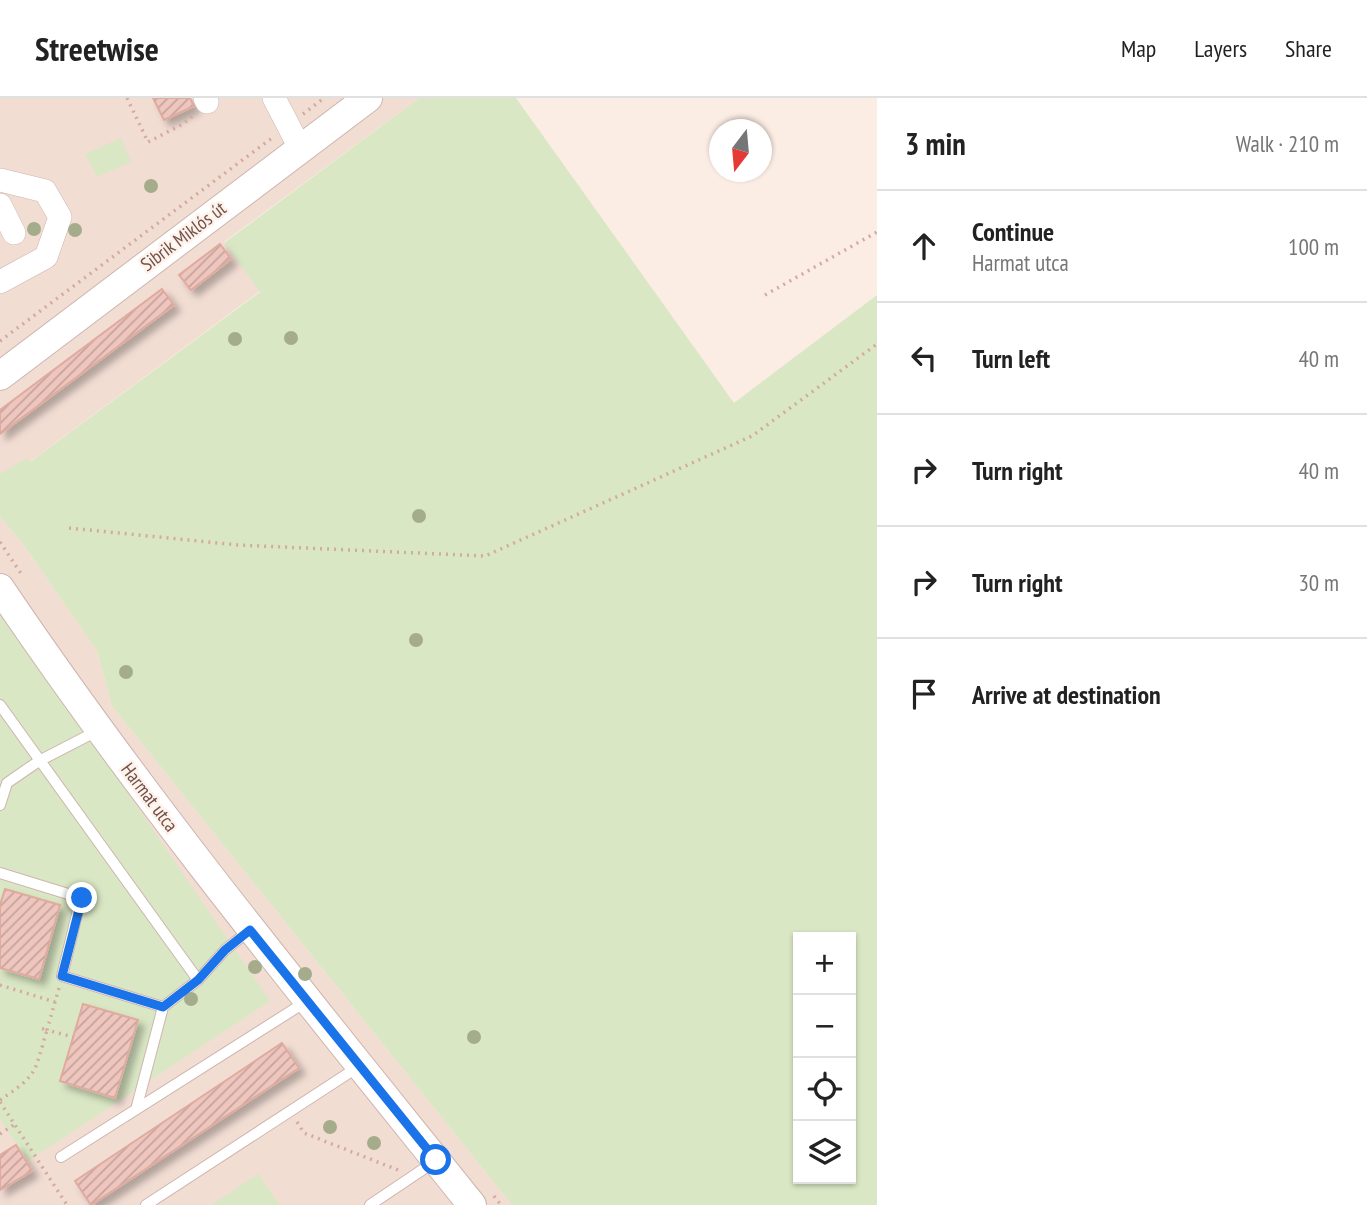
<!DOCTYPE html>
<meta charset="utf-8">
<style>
:root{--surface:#fff;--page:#f2f2f2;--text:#222;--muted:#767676;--line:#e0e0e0}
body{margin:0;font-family:"PT Sans Narrow",sans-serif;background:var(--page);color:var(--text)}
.controls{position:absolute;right:21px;bottom:21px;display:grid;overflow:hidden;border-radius:0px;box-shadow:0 2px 5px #0004}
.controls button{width:63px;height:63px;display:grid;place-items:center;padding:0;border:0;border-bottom:2px solid var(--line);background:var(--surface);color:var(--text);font:35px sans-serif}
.compass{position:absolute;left:709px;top:21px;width:63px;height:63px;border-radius:50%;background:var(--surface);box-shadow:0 2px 5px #0004;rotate:196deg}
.stop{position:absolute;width:21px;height:21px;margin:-16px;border:5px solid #1a73e8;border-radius:50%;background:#fff}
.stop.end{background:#1a73e8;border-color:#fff;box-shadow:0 2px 7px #0008}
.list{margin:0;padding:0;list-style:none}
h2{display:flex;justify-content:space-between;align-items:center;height:91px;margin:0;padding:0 28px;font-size:30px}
h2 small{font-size:23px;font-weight:400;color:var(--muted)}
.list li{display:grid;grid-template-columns:46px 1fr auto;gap:21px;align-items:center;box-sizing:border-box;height:112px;padding:0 28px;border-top:2px solid var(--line)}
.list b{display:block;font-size:26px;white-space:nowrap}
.list p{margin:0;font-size:23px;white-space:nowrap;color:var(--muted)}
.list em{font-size:23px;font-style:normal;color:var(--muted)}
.icon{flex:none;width:38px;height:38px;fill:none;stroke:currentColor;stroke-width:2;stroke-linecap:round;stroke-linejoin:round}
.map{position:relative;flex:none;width:877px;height:1107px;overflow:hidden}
header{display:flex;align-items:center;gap:42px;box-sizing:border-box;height:98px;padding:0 35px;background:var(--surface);border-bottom:2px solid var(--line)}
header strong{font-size:33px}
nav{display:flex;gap:38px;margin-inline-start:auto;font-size:24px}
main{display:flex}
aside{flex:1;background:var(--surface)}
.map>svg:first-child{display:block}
</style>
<header>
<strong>Streetwise</strong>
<nav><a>Map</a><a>Layers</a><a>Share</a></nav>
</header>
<main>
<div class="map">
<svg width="877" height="1107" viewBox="0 0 877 1107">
<defs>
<pattern id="building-hatch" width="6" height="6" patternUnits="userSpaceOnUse" patternTransform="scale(1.75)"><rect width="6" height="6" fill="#eec6be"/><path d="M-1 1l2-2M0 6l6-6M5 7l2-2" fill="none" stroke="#c5a39c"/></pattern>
<filter id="shadow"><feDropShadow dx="6" dy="6" stdDeviation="3.5" flood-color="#0004"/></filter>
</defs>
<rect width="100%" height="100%" fill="#fbede4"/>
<path fill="#f2ddd3" d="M0 0H419L224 144 260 193 0 386Z
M0 419 23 446 97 553 112 608 512 1107H0Z"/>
<path fill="#dae7c4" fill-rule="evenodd" d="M419 0H516L734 305 877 197V1107H512L112 608 97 553 23 446 0 419V376L27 360 30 364 260 194 224 145ZM798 839H851V1081H798Z
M121 40 131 64 97 79 85 56Z
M0 508 270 903 28 1063 0 1021Z
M258 1076 280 1107H211Z"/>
<path fill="url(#building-hatch)" stroke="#e0aa9f" stroke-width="2" filter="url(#shadow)" d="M153 0H190L194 8 164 22Z
M220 146 231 161 191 192 179 177Z
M162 191 174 207 0 336V312Z
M5 791 60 807 39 881 0 870V807Z
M83 906 138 922 115 1000 60 983Z
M282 945 299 970 91 1107 75 1083Z
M16 1047 32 1073 0 1092V1057Z"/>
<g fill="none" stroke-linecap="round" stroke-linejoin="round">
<defs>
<path id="service" d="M0 607 198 882
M0 707 7 685 39 663 99 632
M0 775 81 800 62 878 163 909
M137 1008 163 909 198 882 225 852 250 832
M61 1059 307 903
M146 1107 358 969
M370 1107 434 1064"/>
<path id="minor" d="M205 0 207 4
M274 0 300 50
M0 82 45 93 60 119 46 159 0 184
M0 107 14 135"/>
<path id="tertiary" d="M0 278 368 0
M0 490C145 705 310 905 472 1107"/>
</defs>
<use href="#service" stroke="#ceb5ae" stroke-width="12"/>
<use href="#minor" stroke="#ceb5ae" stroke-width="24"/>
<use href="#tertiary" stroke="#ceb5ae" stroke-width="30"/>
<path stroke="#d3aaa1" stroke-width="3.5" stroke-dasharray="2 5" stroke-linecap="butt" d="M127 0 148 44 183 26 194 17
M303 16 324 0
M765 197 877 134
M0 243 272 40
M69 430 238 447 485 458 752 338 877 246
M0 444 22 477
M0 887 55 904
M59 890 47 932 73 939
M0 1002C39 976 34 975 47 932L40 930
M0 1004 67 1107
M297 1024 304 1035 398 1072
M0 1036 15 1026
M494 1098 501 1107"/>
<use href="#service" stroke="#fff" stroke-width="10"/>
<use href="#minor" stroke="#fff" stroke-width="23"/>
<use href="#tertiary" stroke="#fff" stroke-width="28"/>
</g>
<g fill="#a5ac8c">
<circle cx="151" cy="88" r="7"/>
<circle cx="34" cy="131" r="7"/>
<circle cx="75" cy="132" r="7"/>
<circle cx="291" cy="240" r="7"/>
<circle cx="235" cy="241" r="7"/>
<circle cx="419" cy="418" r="7"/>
<circle cx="416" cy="542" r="7"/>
<circle cx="126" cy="574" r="7"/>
<circle cx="255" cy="869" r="7"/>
<circle cx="305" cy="876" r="7"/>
<circle cx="191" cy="901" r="7"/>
<circle cx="474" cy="939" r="7"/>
<circle cx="330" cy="1029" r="7"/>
<circle cx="374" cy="1045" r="7"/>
</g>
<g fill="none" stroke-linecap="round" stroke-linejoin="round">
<path stroke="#1a73e8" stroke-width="9" d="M82 800 62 878 163 909 198 882 225 852 250 832 436 1062"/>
</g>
<g text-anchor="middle" stroke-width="5" stroke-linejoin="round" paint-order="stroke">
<g font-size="19" fill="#71514b" stroke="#fef2ea">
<text transform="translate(183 138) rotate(-37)" y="7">Sibrik Miklós út</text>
<text transform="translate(150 699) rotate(53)" y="7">Harmat utca</text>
</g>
</g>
</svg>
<div class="controls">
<button>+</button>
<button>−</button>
<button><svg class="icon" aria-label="locate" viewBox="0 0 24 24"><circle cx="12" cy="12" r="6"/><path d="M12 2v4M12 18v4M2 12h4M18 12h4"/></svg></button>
<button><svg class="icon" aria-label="layers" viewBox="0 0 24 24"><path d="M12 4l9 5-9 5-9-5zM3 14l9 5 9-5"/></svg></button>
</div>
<svg class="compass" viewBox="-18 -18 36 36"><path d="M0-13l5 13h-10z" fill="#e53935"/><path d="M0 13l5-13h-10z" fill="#767676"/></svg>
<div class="stop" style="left:436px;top:1062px"></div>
<div class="stop end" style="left:82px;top:800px"></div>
</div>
<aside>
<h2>3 min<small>Walk · 210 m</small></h2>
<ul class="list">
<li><svg class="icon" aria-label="ahead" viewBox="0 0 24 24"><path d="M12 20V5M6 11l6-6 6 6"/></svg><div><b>Continue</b><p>Harmat utca</p></div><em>100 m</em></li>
<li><svg class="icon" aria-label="left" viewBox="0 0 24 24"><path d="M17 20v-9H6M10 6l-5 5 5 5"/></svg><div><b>Turn left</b></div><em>40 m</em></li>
<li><svg class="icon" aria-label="right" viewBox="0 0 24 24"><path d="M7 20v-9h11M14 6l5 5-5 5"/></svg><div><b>Turn right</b></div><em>40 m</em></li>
<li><svg class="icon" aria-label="right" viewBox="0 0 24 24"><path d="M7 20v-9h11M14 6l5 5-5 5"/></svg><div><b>Turn right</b></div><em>30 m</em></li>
<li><svg class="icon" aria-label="arrive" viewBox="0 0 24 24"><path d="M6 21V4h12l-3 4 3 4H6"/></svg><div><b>Arrive at destination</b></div></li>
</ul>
</aside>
</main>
